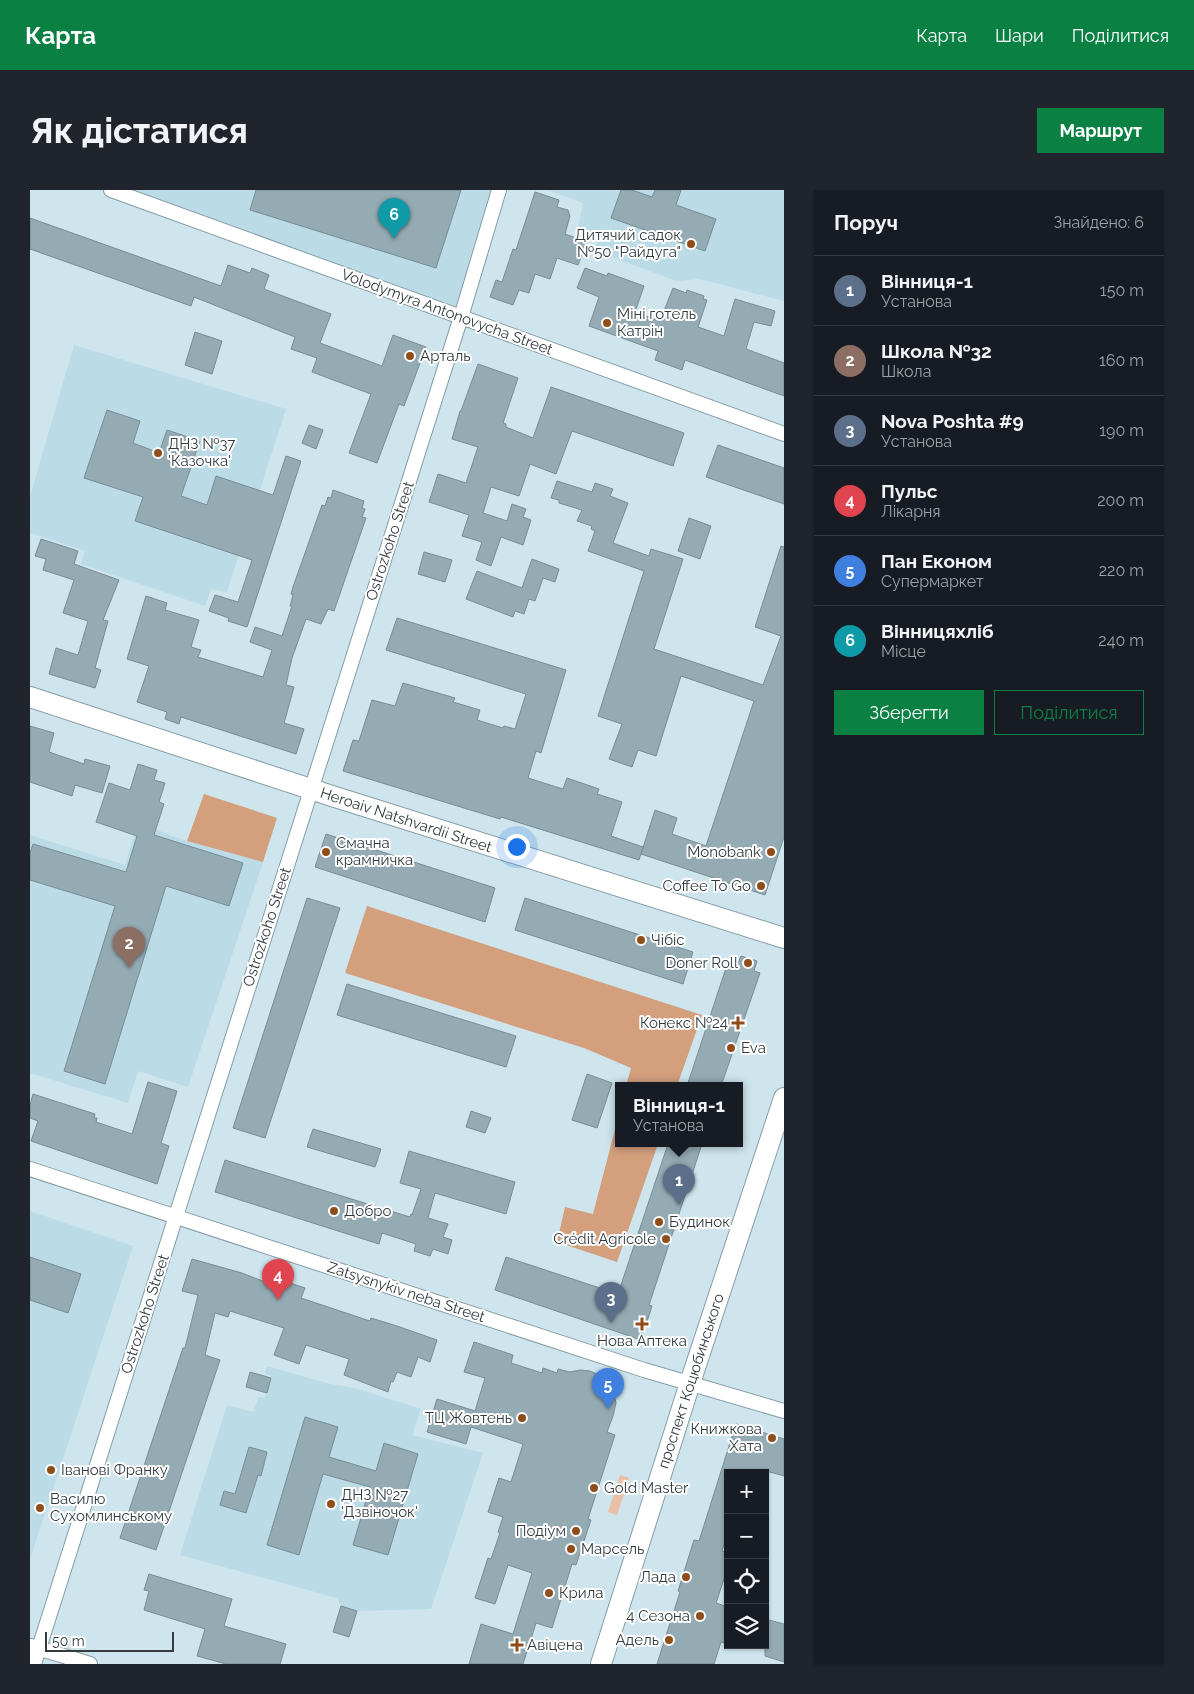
<!DOCTYPE html>
<html lang="uk">
<meta charset="utf-8">
<style>
:root{--surface:#171b24;--page:#20242c;--text:#f1f3f6;--muted:#9ea1a6;--line:#363941;--accent:#0b8043}
body{margin:0;font-family:Raleway,sans-serif;background:var(--page);color:var(--text)}
.controls{position:absolute;right:15px;bottom:15px;display:grid;overflow:hidden;border-radius:0px;box-shadow:0 1px 4px #0004}
.controls button{width:45px;height:45px;display:grid;place-items:center;padding:0;border:0;border-bottom:1px solid var(--line);background:var(--surface);color:var(--text);font:25px sans-serif}
.scale{position:absolute;left:15px;bottom:12px;width:129px;box-sizing:border-box;padding-left:5px;border:2px solid #323b3e;border-top:0;font-size:14px;line-height:18px;white-space:nowrap;color:#323b3e;-webkit-text-stroke:4px #fff;paint-order:stroke}
.you{position:absolute;left:486px;top:656px;width:18px;height:18px;margin:-12px;border:4px solid #fff;border-radius:50%;background:#1a73e8;box-shadow:0 0 0 8px #1a73e833}
.badge{display:grid;place-items:center;width:32px;height:32px;border-radius:50%;background:var(--accent);color:#fff;font-size:16px;font-weight:700}
.pin{position:absolute;translate:-50% -41px;filter:drop-shadow(0 1px 2px #0008)}
.pin::after{content:'';position:absolute;top:26px;width:18px;height:15px;background:inherit;clip-path:polygon(0 0,100% 0,50% 100%)}
.popup{position:absolute;left:585px;top:892px;width:128px;height:65px;box-sizing:border-box;display:grid;place-content:center;border-radius:0px;background:var(--surface);filter:drop-shadow(0 1px 4px #0005);font-size:16px;white-space:nowrap;color:var(--muted)}
.popup b{font-size:19px;color:var(--text)}
.popup::after{content:'';position:absolute;left:50%;top:100%;margin-left:-10px;border:10px solid transparent;border-top-color:var(--surface)}
.list{margin:0;padding:0;list-style:none}
h2{display:flex;justify-content:space-between;align-items:center;height:65px;margin:0;padding:0 20px;font-size:21px}
h2 small{font-size:16px;font-weight:400;color:var(--muted)}
.list li{display:grid;grid-template-columns:32px 1fr auto;gap:15px;align-items:center;box-sizing:border-box;height:70px;padding:0 20px;border-top:1px solid var(--line)}
.list b{display:block;font-size:19px;white-space:nowrap}
.list p{margin:0;font-size:16px;white-space:nowrap;color:var(--muted)}
.list em{font-size:16px;font-style:normal;color:var(--muted)}
.actions{display:flex;gap:10px;padding:15px 20px}
.actions a{flex:1;padding:11px 0;border:1px solid var(--accent);border-radius:0px;text-align:center;font-size:18px;color:var(--accent)}
.actions .main{background:var(--accent);color:#fff}
.icon{flex:none;width:28px;height:28px;fill:none;stroke:currentColor;stroke-width:2;stroke-linecap:round;stroke-linejoin:round}
.map{position:relative;flex:none;width:754px;height:1474px;overflow:hidden;border-radius:0px}
header{display:flex;align-items:center;gap:30px;box-sizing:border-box;height:70px;padding:0 25px;background:var(--accent);color:#fff}
header strong{font-size:24px}
nav{display:flex;gap:28px;margin-inline-start:auto;font-size:18px}
.intro{display:flex;align-items:center;justify-content:space-between;box-sizing:border-box;height:120px;padding:0 30px}
h1{margin:0;font-size:35px}
.button{padding:12px 22px;border-radius:0px;background:var(--accent);color:#fff;font-size:18px;font-weight:700}
main{display:flex;gap:30px;padding:0 30px}
aside{flex:1;background:var(--surface);border-radius:0px;box-shadow:0 1px 4px #0004}
.map>svg:first-child{display:block}
</style>
<header>
<strong>Карта</strong>
<nav><a>Карта</a><a>Шари</a><a>Поділитися</a></nav>
</header>
<div class="intro"><h1>Як дістатися</h1><a class="button">Маршрут</a></div>
<main>
<div class="map">
<svg width="754" height="1474" viewBox="0 0 754 1474">
<rect width="100%" height="100%" fill="#cee5ed"/>
<path fill="#bbdbe6" d="M101 0H468L430 125Z
M517 0H754V111L669 89 647 91 565 61 569 48 548 39 553 13Z
M44 155 256 219 197 402 181 399 175 416 51 374 55 361 0 343V307Z
M108 633 157 651 233 672 158 897 108 881 98 913 0 883V645L95 675Z
M0 1021 103 1056 0 1369Z
M237 1176 300 1194 325 1198 391 1219 382 1245 453 1263 401 1419 327 1421 311 1416 307 1408 150 1365 197 1215 223 1222 229 1207 235 1208 241 1188 240 1185 235 1184Z"/>
<path fill="#eabfa3" d="M590 1285 599 1288 587 1325 578 1322Z"/>
<path fill="#d39f7d" d="M174 604 247 628 233 672 157 651Z
M337 716 672 825 647 896H596L601 878 554 858 315 783Z
M589 924V954H628L587 1072 527 1052 535 1017 563 1024Z"/>
<path fill="#95abb3" stroke="#778c94" d="M226 0H431L406 78 220 20Z
M591 0H602L622 7 625 0H651L646 15 686 29 675 61 581 28Z
M505 2 529 10 527 17 538 20 540 26 535 44 557 52 548 75 527 68 520 89 505 84 499 103 489 100 483 115 460 107 466 90 472 92 483 59 486 60Z
M0 28 191 96 198 75 220 83 222 78 239 85 234 99 301 124 290 153 352 176 363 145 396 157 374 216 369 214 347 273 319 263 341 204 282 182 287 168 261 159 265 147 164 107 161 116 0 59Z
M555 78 577 86 578 83 614 96 605 122 630 131 643 98 656 103 657 100 674 106 673 109 677 110 668 137 694 146 705 109 745 121 741 136 724 132 716 159 754 173V206L655 170 652 180 625 170 628 161 559 136 569 107 547 98Z
M165 142 192 151 182 184 155 175Z
M448 174 488 188 473 233 476 234V237L503 248 521 197 654 243 643 276 542 241 526 284 500 274 489 306 461 297 453 323 477 331 482 314 496 319 493 327 501 330 493 355 471 347 461 376 446 370 452 352 432 346 439 325 399 312 408 284 436 293 448 257 422 249 430 221H431Z
M77 220 110 231 103 253 129 263 137 240 170 251 151 306 177 315 186 286 243 305 256 266 271 271 217 437 198 431 199 428 179 421 185 405 208 412 222 370 105 331 113 307 54 288Z
M279 235 293 240 286 259 272 253Z
M688 255 754 278V314L676 287Z
M527 291 562 302 565 293 583 299 580 306 598 313 583 353 619 366 621 359 653 369 624 459 733 495 751 446 725 437 751 356 754 357V647L735 705 611 664 625 620 647 628 642 644 676 656 724 511 651 486 626 566 608 560 602 577 579 569 592 534 568 526 614 381 558 361 565 341 561 339 562 336 547 331 552 320 529 313V310L521 308Z
M303 300 334 311 332 318 335 319 332 327 336 328 304 421 298 419 291 434 276 429 262 468 256 495 264 497 254 533 274 539 266 564 151 527 149 534 135 529 137 522 107 512 119 476 97 469 116 406 137 413 135 420 169 430 161 457 171 460 168 467 233 487 242 460 220 452 225 437 252 446 262 416H260L263 405 261 404 263 397 292 315 295 316 298 307 301 308Z
M659 328 681 336 670 369 648 361Z
M11 349 48 361 44 374 89 390 73 430 78 431 65 478 71 480 65 498 19 484 26 458 48 465 58 431 33 423 44 390 13 380 16 369 5 366Z
M394 362 422 370 415 392 388 384Z
M502 369 529 379 525 392 513 388 505 411 499 409 494 424 485 421 483 427 436 409 447 381 492 398Z
M367 428 536 480 511 563 506 561 498 588 533 599 537 588 569 599 567 604 592 612 581 646 613 657 609 670 471 627 470 629 313 581 323 550 329 551 342 510 365 516 373 493 425 508 423 512 450 520 447 530 473 538 474 536 485 539 496 504 356 460Z
M0 536 24 543 19 562 54 574 55 569 80 576 72 603 45 595 42 606 0 592Z
M108 574 127 580 124 590 135 593 129 612 134 614 124 645 213 673 199 716 136 696 75 894 34 881 85 716 0 690V663L3 654 96 682 107 646 66 632 79 593 100 600Z
M296 644 465 698 455 732 285 677Z
M277 708 310 718 235 948 203 938Z
M495 708 663 762 653 794 485 740Z
M711 766 727 771 724 781 730 783 691 896H657L698 772 707 775Z
M317 794 486 846 476 877 307 825Z
M557 884 582 893 567 938 542 930Z
M118 892 147 901 131 953 139 956 127 994 1 951 8 931 0 928V915L3 904 65 924 64 928H67L66 932 102 944Z
M441 921 461 928 455 943 436 937Z
M283 939 351 959 345 977 277 957Z
M638 954H672L619 1115 622 1116 611 1150 465 1100 476 1067 588 1104Z
M379 961 485 992 476 1024 405 1003 398 1028 418 1034 413 1047 422 1050 418 1064 403 1059 400 1066 384 1061 386 1054 352 1043 349 1054 185 1002 195 970 380 1027 381 1024 382 1025 391 999 370 993Z
M0 1067 51 1084 38 1123 0 1110Z
M162 1069 212 1083 248 1097 251 1090 275 1098 271 1108 340 1131 341 1128 367 1136 407 1150 400 1172 388 1167 381 1187 367 1182 363 1192 361 1191 358 1202 314 1185 319 1169 276 1155 269 1174 244 1165 254 1138 200 1121 198 1127 185 1123 175 1165 190 1170 126 1360 90 1348 153 1158H155L168 1105 152 1101Z
M444 1152 483 1165 481 1173 512 1183 513 1178 527 1183 528 1179 540 1182 550 1180 560 1181 569 1185 577 1191 583 1201 586 1213 583 1226 577 1242 585 1245 558 1329 561 1330 546 1375 542 1374 522 1438 506 1433 493 1474H439L451 1434 483 1444 502 1383 478 1375 465 1414 445 1408 458 1368 461 1369 470 1343 468 1342 473 1327 458 1322 469 1288 481 1292 493 1254 441 1237 436 1254 397 1242 407 1209 445 1221 455 1188 434 1182Z
M220 1182 241 1188 237 1203 216 1197Z
M275 1227 308 1237 299 1267 346 1281 354 1253 388 1264 358 1365 323 1355 340 1297 293 1284 269 1365 237 1355Z
M706 1234 754 1249V1286L729 1279 728 1283H698V1343L692 1361 698 1363V1377L686 1413 698 1417V1454L691 1452 684 1474H627L650 1402 648 1401 664 1350 669 1351Z
M219 1257 237 1262 231 1286 228 1285 216 1323 190 1315 194 1301 205 1304Z
M119 1384 202 1409 194 1436 256 1454 250 1474H196L167 1466 175 1439 114 1420 119 1401 114 1400Z
M311 1416 327 1421 319 1447 303 1442Z
M735 1429 754 1434V1472L735 1466Z"/>
<g fill="none" stroke-linecap="round" stroke-linejoin="round">
<defs>
<path id="street" d="M81 0 754 244
M0 979 614 1180 754 1221
M1 1456 60 1474
M4 1474 431 127 469 0"/>
<path id="secondary" d="M0 507 302 606 754 748
M571 1474 660 1193 754 908"/>
</defs>
<use href="#street" stroke="#879da5" stroke-width="16"/>
<use href="#secondary" stroke="#879da5" stroke-width="22"/>
<use href="#street" stroke="#fff" stroke-width="14"/>
<use href="#secondary" stroke="#fff" stroke-width="20"/>
</g>
<g fill="#8e4d19" stroke="#fff" stroke-width="2">
<circle cx="661" cy="54" r="5"/>
<circle cx="577" cy="133" r="5"/>
<circle cx="380" cy="166" r="5"/>
<circle cx="128" cy="263" r="5"/>
<circle cx="296" cy="662" r="5"/>
<circle cx="741" cy="662" r="5"/>
<circle cx="731" cy="696" r="5"/>
<circle cx="611" cy="750" r="5"/>
<circle cx="718" cy="773" r="5"/>
<path d="M705.5 825.5h5v5h5v5h-5v5h-5v-5h-5v-5h5z"/>
<circle cx="701" cy="858" r="5"/>
<circle cx="304" cy="1021" r="5"/>
<circle cx="629" cy="1032" r="5"/>
<circle cx="636" cy="1049" r="5"/>
<path d="M609.5 1126.5h5v5h5v5h-5v5h-5v-5h-5v-5h5z"/>
<circle cx="492" cy="1228" r="5"/>
<circle cx="742" cy="1248" r="5"/>
<circle cx="21" cy="1280" r="5"/>
<circle cx="564" cy="1298" r="5"/>
<circle cx="301" cy="1314" r="5"/>
<circle cx="10" cy="1318" r="5"/>
<circle cx="546" cy="1341" r="5"/>
<circle cx="541" cy="1359" r="5"/>
<circle cx="656" cy="1387" r="5"/>
<circle cx="519" cy="1403" r="5"/>
<circle cx="670" cy="1426" r="5"/>
<circle cx="639" cy="1450" r="5"/>
<path d="M484.5 1447.5h5v5h5v5h-5v5h-5v-5h-5v-5h5z"/>
</g>
<g text-anchor="middle" stroke-width="4" stroke-linejoin="round" paint-order="stroke">
<g font-size="15" fill="#323b3e" stroke="#fff" text-anchor="start">
<text x="651" y="50" text-anchor="end">Дитячий садок<tspan x="651" dy="17">№50 "Райдуга"</tspan></text>
<text x="587" y="129">Міні готель<tspan x="587" dy="17">Катрін</tspan></text>
<text x="390" y="171">Арталь</text>
<text x="138" y="259">ДНЗ №37<tspan x="138" dy="17">'Казочка'</tspan></text>
<text x="306" y="658">Смачна<tspan x="306" dy="17">крамничка</tspan></text>
<text x="731" y="667" text-anchor="end">Monobank</text>
<text x="721" y="701" text-anchor="end">Coffee To Go</text>
<text x="621" y="755">Чібіс</text>
<text x="708" y="778" text-anchor="end">Doner Roll</text>
<text x="698" y="838" text-anchor="end">Конекс №24</text>
<text x="711" y="863">Eva</text>
<text x="314" y="1026">Добро</text>
<text x="639" y="1037">Будинок</text>
<text x="626" y="1054" text-anchor="end">Crédit Agricole</text>
<text x="612" y="1156" text-anchor="middle">Нова Аптека</text>
<text x="482" y="1233" text-anchor="end">ТЦ Жовтень</text>
<text x="732" y="1244" text-anchor="end">Книжкова<tspan x="732" dy="17">Хата</tspan></text>
<text x="31" y="1285">Іванові Франку</text>
<text x="574" y="1303">Gold Master</text>
<text x="311" y="1310">ДНЗ №27<tspan x="311" dy="17">'Дзвіночок'</tspan></text>
<text x="20" y="1314">Василю<tspan x="20" dy="17">Сухомлинському</tspan></text>
<text x="536" y="1346" text-anchor="end">Подіум</text>
<text x="551" y="1364">Марсель</text>
<text x="646" y="1392" text-anchor="end">Лада</text>
<text x="529" y="1408">Крила</text>
<text x="660" y="1431" text-anchor="end">4 Сезона</text>
<text x="629" y="1455" text-anchor="end">Адель</text>
<text x="497" y="1460">Авіцена</text>
</g>
<g font-size="15" fill="#323b3e" stroke="#fff">
<text transform="translate(417 122) rotate(20)" y="5">Volodymyra Antonovycha Street</text>
<text transform="translate(360 351) rotate(-72)" y="5">Ostrozkoho Street</text>
<text transform="translate(376 630) rotate(18)" y="5">Heroaiv Natshvardii Street</text>
<text transform="translate(237 737) rotate(-72)" y="5">Ostrozkoho Street</text>
<text transform="translate(376 1102) rotate(18)" y="5">Zatsysnykiv neba Street</text>
<text transform="translate(115 1124) rotate(-72)" y="5">Ostrozkoho Street</text>
<text transform="translate(661 1191) rotate(-72)" y="5">проспект Коцюбинського</text>
</g>
</g>
</svg>
<div class="controls">
<button>+</button>
<button>−</button>
<button><svg class="icon" aria-label="locate" viewBox="0 0 24 24"><circle cx="12" cy="12" r="6"/><path d="M12 2v4M12 18v4M2 12h4M18 12h4"/></svg></button>
<button><svg class="icon" aria-label="layers" viewBox="0 0 24 24"><path d="M12 4l9 5-9 5-9-5zM3 14l9 5 9-5"/></svg></button>
</div>
<div class="scale">50 m</div>
<div class="you"></div>
<div class="pin badge" style="left:649px;top:1015px;background:#5c6f8a">1</div>
<div class="popup"><b>Вінниця-1</b>Установа</div>
<div class="pin badge" style="left:99px;top:778px;background:#8d6e63">2</div>
<div class="pin badge" style="left:581px;top:1133px;background:#5c6f8a">3</div>
<div class="pin badge" style="left:248px;top:1110px;background:#e0444e">4</div>
<div class="pin badge" style="left:578px;top:1219px;background:#3f7fe0">5</div>
<div class="pin badge" style="left:364px;top:49px;background:#0f9aa8">6</div>
</div>
<aside>
<h2>Поруч<small>Знайдено: 6</small></h2>
<ul class="list">
<li><span class="badge" style="background:#5c6f8a">1</span><div><b>Вінниця-1</b><p>Установа</p></div><em>150 m</em></li>
<li><span class="badge" style="background:#8d6e63">2</span><div><b>Школа №32</b><p>Школа</p></div><em>160 m</em></li>
<li><span class="badge" style="background:#5c6f8a">3</span><div><b>Nova Poshta #9</b><p>Установа</p></div><em>190 m</em></li>
<li><span class="badge" style="background:#e0444e">4</span><div><b>Пульс</b><p>Лікарня</p></div><em>200 m</em></li>
<li><span class="badge" style="background:#3f7fe0">5</span><div><b>Пан Економ</b><p>Супермаркет</p></div><em>220 m</em></li>
<li><span class="badge" style="background:#0f9aa8">6</span><div><b>Вінницяхліб</b><p>Місце</p></div><em>240 m</em></li>
</ul>
<div class="actions"><a class="main">Зберегти</a><a>Поділитися</a></div>
</aside>
</main>
